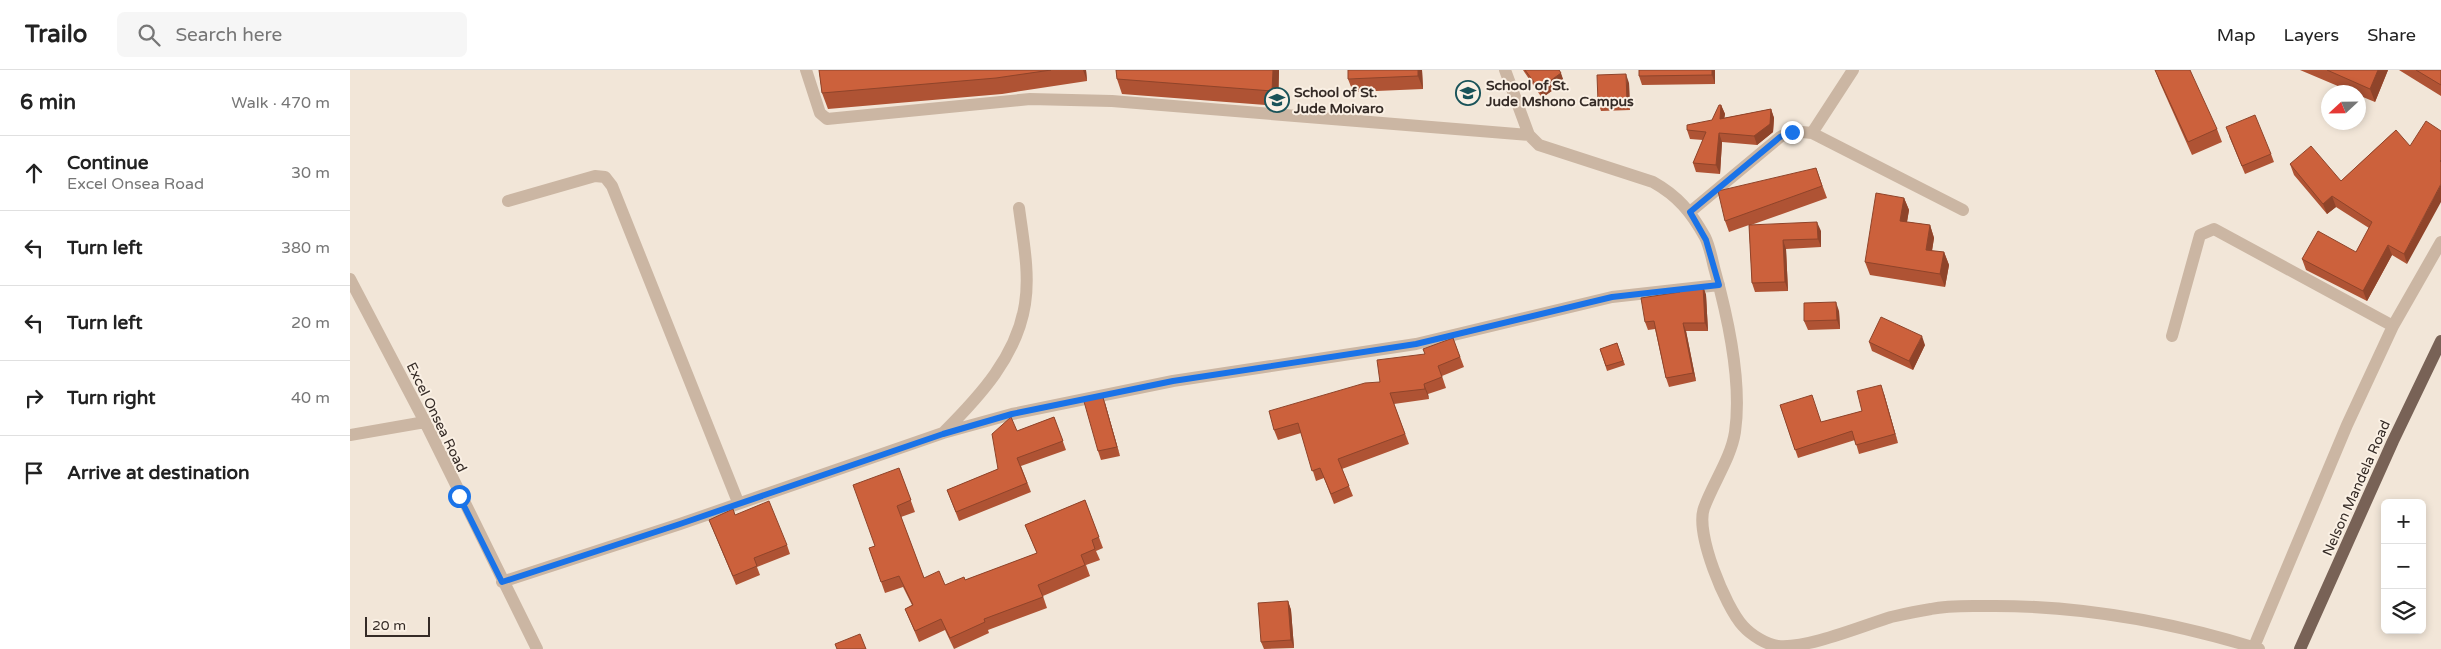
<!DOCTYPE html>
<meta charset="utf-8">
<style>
:root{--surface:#fff;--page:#f6f6f6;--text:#222;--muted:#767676;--line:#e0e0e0}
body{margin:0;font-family:"Varela Round",sans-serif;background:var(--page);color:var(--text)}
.controls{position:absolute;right:15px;bottom:15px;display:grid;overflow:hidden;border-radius:8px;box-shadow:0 2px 8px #0003}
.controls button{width:45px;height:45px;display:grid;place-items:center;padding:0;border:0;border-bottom:1px solid var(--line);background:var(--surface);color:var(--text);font:25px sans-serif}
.compass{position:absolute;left:1971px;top:15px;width:45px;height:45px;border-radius:50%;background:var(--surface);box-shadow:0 2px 8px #0003;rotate:248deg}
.scale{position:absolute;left:15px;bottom:12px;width:65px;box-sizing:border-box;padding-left:5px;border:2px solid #352b26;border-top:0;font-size:14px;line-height:18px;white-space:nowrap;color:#352b26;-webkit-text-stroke:4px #faf0e4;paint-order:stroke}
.stop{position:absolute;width:15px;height:15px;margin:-11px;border:4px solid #1a73e8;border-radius:50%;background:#fff}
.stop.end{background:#1a73e8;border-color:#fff;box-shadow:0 1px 5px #0008}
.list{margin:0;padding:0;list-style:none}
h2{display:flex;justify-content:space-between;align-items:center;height:65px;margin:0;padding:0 20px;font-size:21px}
h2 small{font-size:16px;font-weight:400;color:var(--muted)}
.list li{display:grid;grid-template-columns:32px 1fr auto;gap:15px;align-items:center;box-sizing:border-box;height:75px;padding:0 20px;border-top:1px solid var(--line)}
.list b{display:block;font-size:19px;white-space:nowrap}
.list p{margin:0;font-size:16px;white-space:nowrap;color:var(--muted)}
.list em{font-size:16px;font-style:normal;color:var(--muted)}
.icon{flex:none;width:28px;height:28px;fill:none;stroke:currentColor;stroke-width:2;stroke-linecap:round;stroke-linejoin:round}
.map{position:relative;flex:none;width:2091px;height:579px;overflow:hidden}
header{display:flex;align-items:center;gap:30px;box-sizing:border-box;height:70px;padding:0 25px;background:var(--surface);border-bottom:1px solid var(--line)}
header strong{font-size:24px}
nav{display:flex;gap:28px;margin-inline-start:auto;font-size:18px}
.search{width:350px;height:45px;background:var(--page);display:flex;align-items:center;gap:12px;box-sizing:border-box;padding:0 18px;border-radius:8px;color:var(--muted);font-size:19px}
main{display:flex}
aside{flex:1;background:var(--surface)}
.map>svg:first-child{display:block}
</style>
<header>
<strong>Trailo</strong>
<div class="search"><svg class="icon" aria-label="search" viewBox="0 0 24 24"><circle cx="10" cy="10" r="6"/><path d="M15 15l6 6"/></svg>Search here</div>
<nav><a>Map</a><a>Layers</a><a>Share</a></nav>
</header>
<main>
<aside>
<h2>6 min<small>Walk · 470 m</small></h2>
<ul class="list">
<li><svg class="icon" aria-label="ahead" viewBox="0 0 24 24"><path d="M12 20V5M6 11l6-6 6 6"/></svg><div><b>Continue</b><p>Excel Onsea Road</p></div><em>30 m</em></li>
<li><svg class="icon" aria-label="left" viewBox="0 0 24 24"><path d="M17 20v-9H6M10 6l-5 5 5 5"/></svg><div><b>Turn left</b></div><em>380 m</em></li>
<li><svg class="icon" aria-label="left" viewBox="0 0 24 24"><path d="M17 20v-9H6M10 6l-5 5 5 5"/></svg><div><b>Turn left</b></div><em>20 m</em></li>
<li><svg class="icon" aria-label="right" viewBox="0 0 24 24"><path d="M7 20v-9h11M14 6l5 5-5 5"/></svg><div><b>Turn right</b></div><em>40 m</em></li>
<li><svg class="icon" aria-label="arrive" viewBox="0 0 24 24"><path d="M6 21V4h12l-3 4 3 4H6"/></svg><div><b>Arrive at destination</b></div></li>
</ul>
</aside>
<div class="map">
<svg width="2091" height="579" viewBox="0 0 2091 579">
<rect width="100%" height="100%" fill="#f2e6d8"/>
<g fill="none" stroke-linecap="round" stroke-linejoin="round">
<path stroke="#cbb6a3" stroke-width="12" d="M456 0 470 43 477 49 680 29 762 31 1179 65
M1155 0 1179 65 1189 75 1303 112C1328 126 1341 142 1355 167 1360 177 1362 190 1365 201 1378 248 1392 314 1385 362 1381 388 1363 413 1354 438 1345 463 1375 536 1393 556 1401 565 1417 575 1428 576 1457 579 1512 556 1541 547 1554 544 1568 541 1581 539 1599 535 1619 536 1637 536 1728 535 1822 552 1909 579
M1462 63 1503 0
M158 131 245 106 255 107 262 116 388 432
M1340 142 1430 67 1442 61 1462 63 1613 140
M0 209 75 352 187 579
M1822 266 1850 165 1864 159 2043 256
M594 362C630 326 667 286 675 234 680 203 673 169 669 138
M0 365 75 352
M152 512 330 454 593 363 662 344 823 311 1066 274 1262 227 1369 215
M1903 579 1997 355 2043 256 2091 172"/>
<path stroke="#786256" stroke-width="12" d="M1950 579 2043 371 2091 271"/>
</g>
<path fill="#af5334" d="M469 0H736L737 11 652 24 478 39 472 23Z
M766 0H929L928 36 772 24 767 9Z
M1072 0 1073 19 1003 22 998 9Z
M1173 0H1209L1214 12 1192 28Z
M1365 0V14L1292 15 1289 6Z
M1805 0 1867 59 1872 72 1842 85 1810 13Z
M1950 0H2038L2025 32 2008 25V22H2002Z
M2049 0H2091V26Z
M1279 13 1280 40 1251 41 1248 32Z
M1371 35 1375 44 1374 48 1421 39 1424 48 1423 62 1407 75 1372 72 1370 104 1346 102 1343 93 1353 70 1340 69 1337 60 1362 50Z
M2046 60 2057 194 2042 185 2017 231 1956 200 1952 189 2006 182 2019 158 1986 137 1977 144 1944 105 1940 94 1991 111Z
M1879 66 1921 84 1924 92 1895 104Z
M1466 98 1477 128 1401 155 1471 161V177L1436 179 1438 221 1405 222 1402 213 1399 155 1379 162 1375 151Z
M1554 128 1559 140 1557 152 1580 155 1584 168 1582 181 1594 182 1599 195 1595 217 1520 205 1515 192Z
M1353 216 1356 225 1358 261H1336L1346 311 1319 317 1316 308 1305 259 1298 260 1295 252 1330 222Z
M1489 241 1490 259 1458 260 1454 251Z
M1103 268 1114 297 1092 306 1096 318 1078 324 1079 329 1044 334 1059 374 992 399 1003 426 984 434 974 408 966 411 951 363 928 370 924 360 1030 312Z
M1519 272 1575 275 1563 300 1522 281Z
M1267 273 1275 295 1257 301 1250 279Z
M1534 324 1548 373 1509 384 1505 370 1448 388 1430 335 1472 352 1512 341Z
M755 333 770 386 751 390 748 381Z
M704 347 716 380 671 396 681 422 609 451 597 420 648 399 667 361Z
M549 398 565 442 551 447 574 508 595 515 615 510 687 483 675 455 735 430 753 478 746 481 750 490 736 495 740 506 693 526 697 538 638 560 639 563 604 579 595 560 569 572 555 539 562 535 553 517 535 523 519 478 525 476Z
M385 445 437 475 440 484 407 497 410 505 386 515 359 450Z
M938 531 941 540 944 578 914 579 911 572Z"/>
<path fill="#8f442a" d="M733 0H736L737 11Z
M923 0H929L928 36 922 21Z
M1068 0H1072L1073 19 1068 6Z
M1362 0H1365V14L1362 5Z
M2028 0H2038L2025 32 2020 19Z
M1211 3 1214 12 1192 28 1189 19Z
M1276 4 1279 13 1280 40 1277 31Z
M1371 35 1375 44 1373 58 1370 49Z
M1421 39 1424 48 1423 62 1407 75 1404 66Z
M1369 63 1372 72 1370 104 1366 95Z
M2091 114V132L2057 194 2054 184Z
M1982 126 1986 137 1977 144 1973 134Z
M1554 128 1559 140 1555 163 1550 151Z
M1467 152 1471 161V177L1468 169Z
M1580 155 1584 168 1580 192 1576 180Z
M1433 170 1436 179 1438 221 1435 212Z
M2038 175 2042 185 2017 231 2013 221Z
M1594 182 1599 195 1595 217 1590 204Z
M1353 216 1356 225 1358 261 1355 253Z
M1486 232 1489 241 1490 259 1487 250Z
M1333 253 1336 261 1346 311 1343 303Z
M1572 266 1575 275 1563 300 1559 291Z
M1074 314 1078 324 1079 329 1075 319Z
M1531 315 1534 324 1548 373 1545 364Z
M752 324 755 333 770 386 767 377Z
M938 531 941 540 944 578 941 570Z"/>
<path fill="#cc613c" stroke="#8f442a" d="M469 0H701L646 8 472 23Z
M766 0H923L922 21 767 9Z
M998 0H1068V6L998 9Z
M1175 0H1209L1211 3 1189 19Z
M1289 0H1362V5L1289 6Z
M1805 0H1840L1867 59 1838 72Z
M1977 0H2028L2020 19Z
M2066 0H2091V15Z
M1276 4 1277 31 1248 32 1247 5Z
M1369 35H1371L1370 49 1421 39 1420 54 1404 66 1369 63 1366 95 1343 93 1356 62 1337 60V55L1362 50Z
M1905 45 1921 84 1892 96 1876 57Z
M2076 51 2091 61V90L2090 91 2091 92V114L2054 184 2038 175 2013 221 1952 189 1968 161 2006 182 2022 152 1982 126 1973 134 1940 94 1961 76 1991 111 2046 60 2060 76Z
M1466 98 1472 116 1375 151 1368 121Z
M1526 123 1554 128 1550 151 1580 155 1576 180 1594 182 1590 204 1515 192Z
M1467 152 1468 169 1433 170 1435 212 1402 213 1399 155Z
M1353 216 1355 253H1333L1343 303 1316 308 1304 251 1295 252 1291 228 1330 222V219Z
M1486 232 1487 250 1454 251V233Z
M1531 247 1572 266 1559 291 1519 272Z
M1103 268 1110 287 1088 296 1092 307 1074 314 1075 319 1040 323 1055 364 988 389 999 416 981 424 970 398 962 401 948 353 924 360 919 341 1015 313 1030 312 1027 290 1075 284 1073 279Z
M1267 273 1273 291 1256 296 1250 279Z
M1531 315 1545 364 1506 375 1502 361 1445 380 1430 335 1462 325 1471 352 1512 341 1507 321Z
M752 324 767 377 748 381 733 328Z
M661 347 667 361 704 347 713 371 667 388 677 413 606 442 597 420 648 399 642 364Z
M549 398 561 430 547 436 574 508 589 501 595 515 614 507 615 510 687 483 675 455 735 430 749 467 742 470 745 479 731 485 735 495 688 515 693 527 634 549 635 552 600 568 591 549 565 561 555 539 563 535 549 506 531 512 519 478 525 476 503 415Z
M419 431 437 475 404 488 407 496 383 506 359 450 383 439 385 445Z
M938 531 941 570 911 572 908 533Z
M510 564 516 579H487L485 574Z"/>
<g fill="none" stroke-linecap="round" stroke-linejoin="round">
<path stroke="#1a73e8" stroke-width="6" d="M109 426 152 512 330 454 593 364 662 344 823 311 1066 274 1262 227 1369 215 1356 170 1340 142 1430 67 1442 62"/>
</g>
<defs>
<symbol id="school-ring" viewBox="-11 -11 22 22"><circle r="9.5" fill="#faf0e4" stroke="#195359" stroke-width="1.5"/><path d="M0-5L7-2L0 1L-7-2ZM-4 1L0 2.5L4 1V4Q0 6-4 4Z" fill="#195359"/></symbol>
</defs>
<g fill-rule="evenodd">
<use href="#school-ring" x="1104" y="9" width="28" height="28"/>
<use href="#school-ring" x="913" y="16" width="28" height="28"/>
</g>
<g text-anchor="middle" stroke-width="4" stroke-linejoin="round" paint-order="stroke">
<g font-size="14" font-weight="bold" fill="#352b26" stroke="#faf0e4" text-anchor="start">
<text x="1136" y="20">School of St.<tspan x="1136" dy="16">Jude Mshono Campus</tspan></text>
<text x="944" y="27">School of St.<tspan x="944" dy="16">Jude Moivaro</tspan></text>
</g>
<g font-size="14" fill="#352b26" stroke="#faf0e4">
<text transform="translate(87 347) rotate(64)" y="5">Excel Onsea Road</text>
<text transform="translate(2006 418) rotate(-66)" y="5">Nelson Mandela Road</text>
</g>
</g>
</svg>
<div class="controls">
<button>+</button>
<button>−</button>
<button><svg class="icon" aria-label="layers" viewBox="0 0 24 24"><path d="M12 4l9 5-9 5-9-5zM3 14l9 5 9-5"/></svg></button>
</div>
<svg class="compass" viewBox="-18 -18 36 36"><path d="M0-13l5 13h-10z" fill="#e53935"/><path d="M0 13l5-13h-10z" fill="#767676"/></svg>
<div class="scale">20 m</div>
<div class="stop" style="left:109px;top:426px"></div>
<div class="stop end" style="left:1442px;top:62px"></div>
</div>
</main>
